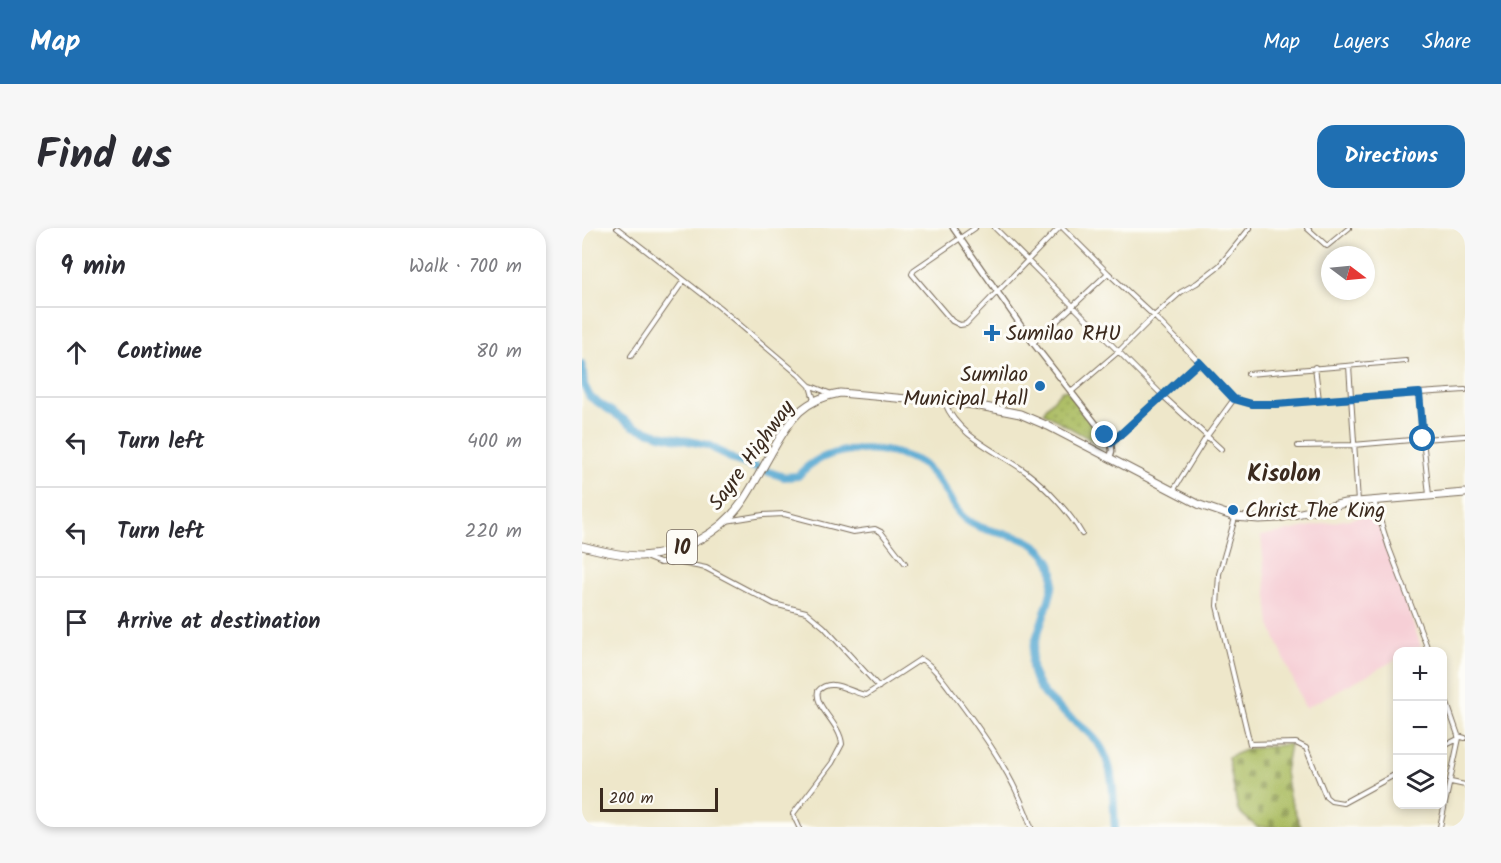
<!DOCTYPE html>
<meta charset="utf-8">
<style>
:root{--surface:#fff;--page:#f7f7f7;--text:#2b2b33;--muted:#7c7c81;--line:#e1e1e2;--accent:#1f6fb2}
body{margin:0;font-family:Kalam,sans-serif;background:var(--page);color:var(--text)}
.controls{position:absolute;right:18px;bottom:18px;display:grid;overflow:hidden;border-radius:12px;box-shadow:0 3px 9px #0003}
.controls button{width:54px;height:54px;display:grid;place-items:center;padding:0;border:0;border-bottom:2px solid var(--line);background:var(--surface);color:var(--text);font:30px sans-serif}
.compass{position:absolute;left:739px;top:18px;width:54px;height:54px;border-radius:50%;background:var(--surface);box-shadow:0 3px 9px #0003;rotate:106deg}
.scale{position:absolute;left:18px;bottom:15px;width:118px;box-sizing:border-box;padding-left:6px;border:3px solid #3b2a1e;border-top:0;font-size:16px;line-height:21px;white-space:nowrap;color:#3b2a1e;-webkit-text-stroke:4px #fdfcf7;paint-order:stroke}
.stop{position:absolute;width:18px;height:18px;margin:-14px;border:4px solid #1f6fb2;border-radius:50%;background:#fff}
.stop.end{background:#1f6fb2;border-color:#fff;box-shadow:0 2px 6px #0008}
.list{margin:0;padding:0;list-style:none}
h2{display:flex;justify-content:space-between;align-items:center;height:78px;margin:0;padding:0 24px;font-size:26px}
h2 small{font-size:20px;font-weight:400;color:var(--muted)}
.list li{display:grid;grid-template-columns:39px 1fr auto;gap:18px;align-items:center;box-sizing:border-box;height:90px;padding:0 24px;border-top:2px solid var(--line)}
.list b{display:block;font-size:22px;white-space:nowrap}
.list em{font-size:20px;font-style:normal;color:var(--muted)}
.icon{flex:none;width:33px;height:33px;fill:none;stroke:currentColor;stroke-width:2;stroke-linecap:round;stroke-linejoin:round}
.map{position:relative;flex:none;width:883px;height:599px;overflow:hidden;border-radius:18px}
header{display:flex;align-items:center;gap:36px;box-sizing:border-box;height:84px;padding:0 30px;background:var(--accent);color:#fff}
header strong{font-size:28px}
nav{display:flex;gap:33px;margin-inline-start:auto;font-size:21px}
.intro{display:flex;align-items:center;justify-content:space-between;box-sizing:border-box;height:144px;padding:0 36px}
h1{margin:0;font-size:42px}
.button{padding:15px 27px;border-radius:18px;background:var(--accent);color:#fff;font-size:21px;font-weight:700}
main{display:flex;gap:36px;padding:0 36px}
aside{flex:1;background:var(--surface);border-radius:18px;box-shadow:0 3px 9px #0003}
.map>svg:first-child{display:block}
</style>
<header>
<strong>Map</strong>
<nav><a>Map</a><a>Layers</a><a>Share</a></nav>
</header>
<div class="intro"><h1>Find us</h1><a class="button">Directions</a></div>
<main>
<aside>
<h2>9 min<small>Walk · 700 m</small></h2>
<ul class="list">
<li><svg class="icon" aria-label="ahead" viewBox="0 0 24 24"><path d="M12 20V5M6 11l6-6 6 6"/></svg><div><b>Continue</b></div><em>80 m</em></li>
<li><svg class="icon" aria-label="left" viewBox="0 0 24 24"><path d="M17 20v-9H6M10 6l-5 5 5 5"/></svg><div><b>Turn left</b></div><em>400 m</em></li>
<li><svg class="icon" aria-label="left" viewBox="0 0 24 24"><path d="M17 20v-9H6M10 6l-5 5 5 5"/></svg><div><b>Turn left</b></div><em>220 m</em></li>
<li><svg class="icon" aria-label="arrive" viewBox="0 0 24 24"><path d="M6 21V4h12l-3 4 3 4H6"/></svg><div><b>Arrive at destination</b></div></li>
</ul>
</aside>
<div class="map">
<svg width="883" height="599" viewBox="0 0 883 599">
<defs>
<pattern id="cemetery-stones" width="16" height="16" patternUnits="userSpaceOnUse" patternTransform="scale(1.5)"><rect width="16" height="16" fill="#aabc60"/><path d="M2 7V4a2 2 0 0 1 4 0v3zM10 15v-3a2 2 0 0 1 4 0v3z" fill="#8c994f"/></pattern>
<pattern id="park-dots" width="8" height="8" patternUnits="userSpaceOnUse" patternTransform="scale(1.5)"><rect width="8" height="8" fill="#aabc60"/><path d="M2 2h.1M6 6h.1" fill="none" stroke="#8c994f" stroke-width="1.8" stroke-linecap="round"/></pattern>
</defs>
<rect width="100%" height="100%" fill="#fdfcf7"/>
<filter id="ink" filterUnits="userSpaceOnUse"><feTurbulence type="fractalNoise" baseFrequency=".0167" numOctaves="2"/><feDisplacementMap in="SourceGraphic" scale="12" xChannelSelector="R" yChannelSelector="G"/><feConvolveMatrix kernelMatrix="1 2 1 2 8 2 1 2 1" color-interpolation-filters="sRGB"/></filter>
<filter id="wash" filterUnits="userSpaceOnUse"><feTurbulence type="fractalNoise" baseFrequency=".008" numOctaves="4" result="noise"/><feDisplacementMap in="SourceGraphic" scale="24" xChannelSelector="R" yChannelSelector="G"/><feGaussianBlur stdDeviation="1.35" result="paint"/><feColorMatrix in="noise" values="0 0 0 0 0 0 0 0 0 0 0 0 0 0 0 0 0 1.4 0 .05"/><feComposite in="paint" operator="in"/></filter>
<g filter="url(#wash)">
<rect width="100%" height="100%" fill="#eee7ca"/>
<path fill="#f6cfd6" d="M793 286 839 418 829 423 816 424 815 431 723 480 688 397 679 308Z"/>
<path fill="url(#cemetery-stones)" stroke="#72733f" stroke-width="1.5" d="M708 516 703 544 707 568 719 599H675L656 583 646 529 666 521Z"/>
<path fill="url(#park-dots)" stroke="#72733f" stroke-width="1.5" d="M480 162H485L522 211V216L518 217 462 185 463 181Z"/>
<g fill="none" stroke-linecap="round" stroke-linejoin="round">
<path stroke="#56a8d1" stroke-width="8" d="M0 137 2 157 8 169 53 199 78 207 126 217 152 232 190 245 202 249 216 248C241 218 291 216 325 229 331 231 337 233 342 237 347 242 353 248 357 254 368 268 373 287 391 296 417 310 447 302 467 332 483 358 447 408 450 438 453 476 508 495 521 523 533 545 531 574 533 599"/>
</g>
</g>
<g filter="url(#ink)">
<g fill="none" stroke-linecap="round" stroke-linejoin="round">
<defs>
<path id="minor" d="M35 0 137 79 217 147 228 158 232 172
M393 0 332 42 330 46 370 93 378 97 384 96 477 0
M413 0 491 78 526 45 481 0
M725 0 745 18 767 0
M526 45 572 88 599 64 615 55 638 37 668 0
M451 115 491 78 581 168 639 221
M49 128 102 52
M767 138 776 274
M733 139 737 172
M666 146 824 133
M229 158 247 165
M489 164 536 124 572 88 617 134
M652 171 670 176H694L837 165
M363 175C376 209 417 224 444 244 464 259 488 285 500 306
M529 215 617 134 652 171 625 208 591 263
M716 218 771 217 841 211 837 165 883 162
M847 267 841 211 883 208
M792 273 807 320 847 424
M653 290 637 346 635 378 668 516 714 515 724 520 744 569 749 573 761 575 816 545
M144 293 181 287 202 286 271 304 293 301 299 304 323 335
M63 329 78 335 94 334 124 340 192 376 224 384 242 399 297 459
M876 508 883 510
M860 519 876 511
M869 554 883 557
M217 599 211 586 250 535 260 516C258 495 232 479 236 463 250 448 268 465 284 467L339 431C354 440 365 458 376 472 406 512 433 551 449 599
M858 599 877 510 860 461"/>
<path id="tertiary" d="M371 0 451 115 529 215 530 223 528 230"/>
<path id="trunk" d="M0 318C19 323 39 328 59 328 99 326 138 306 161 273 171 258 180 241 189 225 208 193 218 172 258 165L393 177 438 186 466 198 618 277 653 289 677 291 697 290 763 275 883 265"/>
</defs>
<use href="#minor" stroke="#7a6c5a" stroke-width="6"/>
<use href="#tertiary" stroke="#7a6c5a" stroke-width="7"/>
<use href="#trunk" stroke="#7a6c5a" stroke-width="9"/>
<use href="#minor" stroke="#fff" stroke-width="4"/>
<use href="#tertiary" stroke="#fff" stroke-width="4.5"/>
<use href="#trunk" stroke="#fff" stroke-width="7"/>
</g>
</g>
<g fill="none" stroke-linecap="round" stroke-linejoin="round" filter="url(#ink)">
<path stroke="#1f6fb2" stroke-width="8" d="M523 207 529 215 617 134 652 171 670 176H694L837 165 841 211"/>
</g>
<g fill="#1f6fb2" stroke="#fdfcf7" stroke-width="2">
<path d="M407 96h6v6h6v6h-6v6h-6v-6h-6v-6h6z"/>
<circle cx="458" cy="158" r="6"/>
<circle cx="651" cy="282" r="6"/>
</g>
<g text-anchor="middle" stroke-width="6" stroke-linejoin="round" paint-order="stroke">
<rect fill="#fdfcf7" stroke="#75695f" stroke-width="1.5" x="85" y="302" width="30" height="34" rx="4.5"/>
<g font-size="20" font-weight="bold" fill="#3b2a1e">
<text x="100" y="326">10</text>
</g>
<g font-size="21" fill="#3b2a1e" stroke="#fdfcf7" text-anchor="start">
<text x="424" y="112">Sumilao RHU</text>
<text x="446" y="153" text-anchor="end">Sumilao<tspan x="446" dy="24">Municipal Hall</tspan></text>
<text x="663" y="289">Christ The King</text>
</g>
<g font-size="21" fill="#3b2a1e" stroke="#fdfcf7">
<text transform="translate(169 227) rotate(-54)" y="7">Sayre Highway</text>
</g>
<g font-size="24" font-weight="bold" fill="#3b2a1e" stroke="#fdfcf7">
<text x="702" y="253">Kisolon</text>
</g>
</g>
</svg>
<div class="controls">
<button>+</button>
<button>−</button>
<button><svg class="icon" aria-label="layers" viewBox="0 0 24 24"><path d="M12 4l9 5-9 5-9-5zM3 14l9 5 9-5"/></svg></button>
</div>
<svg class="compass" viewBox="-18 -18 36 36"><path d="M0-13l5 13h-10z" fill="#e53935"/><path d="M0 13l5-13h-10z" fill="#7c7c81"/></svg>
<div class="scale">200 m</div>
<div class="stop" style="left:841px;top:211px"></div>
<div class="stop end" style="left:523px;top:207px"></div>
</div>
</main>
